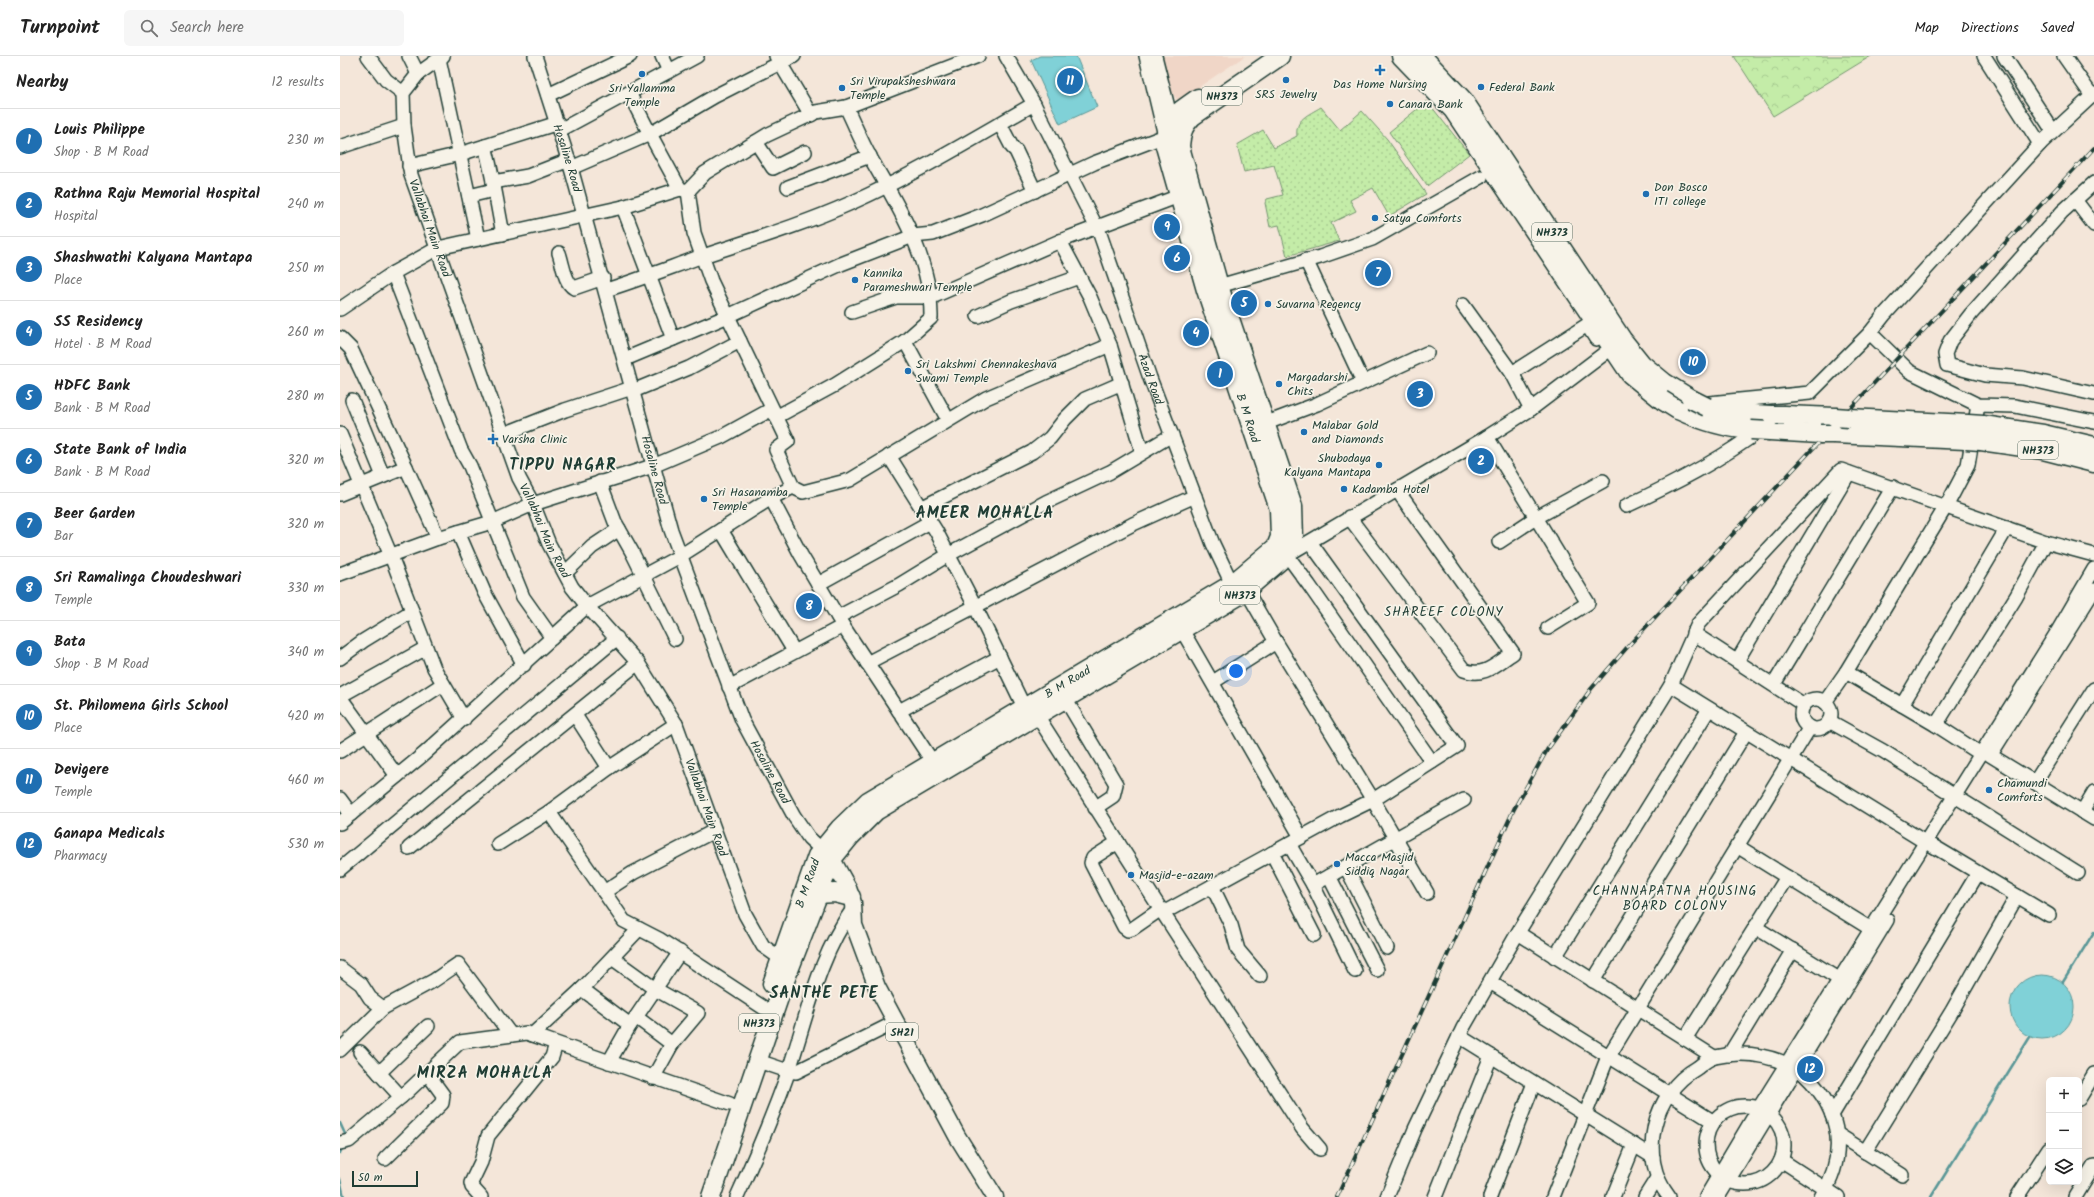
<!DOCTYPE html>
<meta charset="utf-8">
<style>
:root{--surface:#fff;--page:#f6f6f6;--text:#222;--muted:#767676;--line:#e0e0e0;--accent:#1f6fb2}
body{margin:0;font-family:Kalam,sans-serif;background:var(--page);color:var(--text)}
.controls{position:absolute;right:12px;bottom:12px;display:grid;overflow:hidden;border-radius:6px;box-shadow:0 4px 16px #0002}
.controls button{width:36px;height:36px;display:grid;place-items:center;padding:0;border:0;border-bottom:1px solid var(--line);background:var(--surface);color:var(--text);font:20px sans-serif}
.scale{position:absolute;left:12px;bottom:10px;width:66px;box-sizing:border-box;padding-left:4px;border:2px solid #1f3d34;border-top:0;font-size:11px;line-height:14px;white-space:nowrap;color:#1f3d34;-webkit-text-stroke:3px #f7f3e8;paint-order:stroke}
.you{position:absolute;left:896px;top:615px;width:14px;height:14px;margin:-10px;border:3px solid #fff;border-radius:50%;background:#1a73e8;box-shadow:0 0 0 6px #1a73e833}
.badge{display:grid;place-items:center;width:26px;height:26px;border-radius:50%;background:var(--accent);color:#fff;font-size:13px;font-weight:700}
.pin{position:absolute;translate:-50% -50%;border:2px solid #fff;box-shadow:0 1px 4px #0006}
.list{margin:0;padding:0;list-style:none}
h2{display:flex;justify-content:space-between;align-items:center;height:52px;margin:0;padding:0 16px;font-size:17px}
h2 small{font-size:13px;font-weight:400;color:var(--muted)}
.list li{display:grid;grid-template-columns:26px 1fr auto;gap:12px;align-items:center;box-sizing:border-box;height:64px;padding:0 16px;border-top:1px solid var(--line)}
.list b{display:block;font-size:15px;white-space:nowrap}
.list p{margin:0;font-size:13px;white-space:nowrap;color:var(--muted)}
.list em{font-size:13px;font-style:normal;color:var(--muted)}
.icon{flex:none;width:22px;height:22px;fill:none;stroke:currentColor;stroke-width:2;stroke-linecap:round;stroke-linejoin:round}
.map{position:relative;flex:none;width:1754px;height:1141px;overflow:hidden}
header{display:flex;align-items:center;gap:24px;box-sizing:border-box;height:56px;padding:0 20px;background:var(--surface);border-bottom:1px solid var(--line)}
header strong{font-size:19px}
nav{display:flex;gap:22px;margin-inline-start:auto;font-size:14px}
.search{width:280px;height:36px;background:var(--page);display:flex;align-items:center;gap:10px;box-sizing:border-box;padding:0 14px;border-radius:6px;color:var(--muted);font-size:15px}
main{display:flex}
aside{flex:1;background:var(--surface)}
.map>svg:first-child{display:block}
</style>
<header>
<strong>Turnpoint</strong>
<div class="search"><svg class="icon" aria-label="search" viewBox="0 0 24 24"><circle cx="10" cy="10" r="6"/><path d="M15 15l6 6"/></svg>Search here</div>
<nav><a>Map</a><a>Directions</a><a>Saved</a></nav>
</header>
<main>
<aside>
<h2>Nearby<small>12 results</small></h2>
<ul class="list">
<li><span class="badge">1</span><div><b>Louis Philippe</b><p>Shop · B M Road</p></div><em>230 m</em></li>
<li><span class="badge">2</span><div><b>Rathna Raju Memorial Hospital</b><p>Hospital</p></div><em>240 m</em></li>
<li><span class="badge">3</span><div><b>Shashwathi Kalyana Mantapa</b><p>Place</p></div><em>250 m</em></li>
<li><span class="badge">4</span><div><b>SS Residency</b><p>Hotel · B M Road</p></div><em>260 m</em></li>
<li><span class="badge">5</span><div><b>HDFC Bank</b><p>Bank · B M Road</p></div><em>280 m</em></li>
<li><span class="badge">6</span><div><b>State Bank of India</b><p>Bank · B M Road</p></div><em>320 m</em></li>
<li><span class="badge">7</span><div><b>Beer Garden</b><p>Bar</p></div><em>320 m</em></li>
<li><span class="badge">8</span><div><b>Sri Ramalinga Choudeshwari</b><p>Temple</p></div><em>330 m</em></li>
<li><span class="badge">9</span><div><b>Bata</b><p>Shop · B M Road</p></div><em>340 m</em></li>
<li><span class="badge">10</span><div><b>St. Philomena Girls School</b><p>Place</p></div><em>420 m</em></li>
<li><span class="badge">11</span><div><b>Devigere</b><p>Temple</p></div><em>460 m</em></li>
<li><span class="badge">12</span><div><b>Ganapa Medicals</b><p>Pharmacy</p></div><em>530 m</em></li>
</ul>
</aside>
<div class="map">
<svg width="1754" height="1141" viewBox="0 0 1754 1141">
<defs>
<pattern id="grass-dots" width="8" height="8" patternUnits="userSpaceOnUse"><rect width="8" height="8" fill="#c4eca8"/><path d="M2 2h.1M6 6h.1" fill="none" stroke="#a8cb91" stroke-width="1.8" stroke-linecap="round"/></pattern>
<pattern id="forest-crowns" width="20" height="18" patternUnits="userSpaceOnUse"><rect width="20" height="18" fill="#c4eca8"/><path d="M2 6a3 3 0 1 1 6 0M12 15a3 3 0 1 1 6 0" fill="none" stroke="#a8cb91"/></pattern>
</defs>
<rect width="100%" height="100%" fill="#f4e6d9"/>
<filter id="ink" filterUnits="userSpaceOnUse"><feTurbulence type="fractalNoise" baseFrequency=".025" numOctaves="2"/><feDisplacementMap in="SourceGraphic" scale="8" xChannelSelector="R" yChannelSelector="G"/><feConvolveMatrix kernelMatrix="1 2 1 2 8 2 1 2 1" color-interpolation-filters="sRGB"/></filter>
<g filter="url(#ink)">
<path fill="#f0d6c7" d="M815 0H905L838 45 826 29Z"/>
<path fill="url(#grass-dots)" stroke="#72946e" d="M1087 45 1129 98 1087 130 1049 76Z
M981 51 1000 74 1022 55 1047 83 1086 138 1049 160 1033 132 1010 144 1016 155 991 167 999 185 947 200 939 169 930 171 925 147 927 143 943 139 934 109 904 116 897 89 923 74 934 92 957 80C955 63 968 59 981 51Z"/>
<path fill="url(#forest-crowns)" stroke="#72946e" d="M1394 0H1531L1433 60Z"/>
<path fill="#80d1d7" stroke="#599696" d="M700 0H736L757 51 720 68 691 4Z
M1670 951a32 32 0 1 1 64 0a32 32 0 1 1-64 0Z"/>
<g fill="none" stroke-linecap="round" stroke-linejoin="round">
<path stroke="#599696" stroke-width="2.5" d="M1723 926 1754 876
M0 1067 5 1078 4 1081
M0 1097 2 1092
M0 1123 4 1141
M1591 1141 1690 981"/>
<defs>
<g id="minor">
<path d="M28 0 46 24 63 37"/>
<path d="M69 0 78 18"/>
<path id="s1" d="M103 0 78 18 63 37 64 70 71 119 179 422 193 448 209 488 232 531 247 550 298 607 336 668 405 858 423 890 440 902"/>
<path id="s2" d="M195 0 231 112 331 474 402 664 454 760 469 782 482 794"/>
<path d="M322 0 329 15"/>
<path d="M436 0 440 7 454 0"/>
<path id="s3" d="M666 0 694 48 760 178 810 322 873 488 892 528"/>
<path d="M815 0 831 63"/>
<path d="M1644 0 1700 88"/>
<path d="M1664 0 1713 75"/>
<path d="M1724 0 1752 40"/>
<path d="M99 3 138 183"/>
<path d="M289 37 310 78 375 40 440 7 471 59"/>
<path d="M208 39 290 0"/>
<path d="M660 68 672 91 676 95 695 135"/>
<path d="M220 74 357 0"/>
<path d="M416 86 433 112 465 96"/>
<path d="M145 90C153 119 157 148 163 178"/>
<path d="M0 91 64 70"/>
<path d="M69 110 120 98 218 67"/>
<path d="M231 112 310 78 340 133 348 135"/>
<path d="M153 126 188 120 229 104"/>
<path d="M1754 127 1722 156 1631 258 1610 285 1605 298 1607 309 1645 319 1683 322 1754 338"/>
<path d="M448 131 530 100"/>
<path d="M129 140 154 134"/>
<path d="M1735 144 1754 169"/>
<path d="M283 151 333 283"/>
<path d="M219 197C223 208 224 226 234 232L263 222"/>
<path d="M966 204 1023 326"/>
<path d="M53 217 121 394 130 410 183 541 212 582"/>
<path d="M879 230 980 201 1032 183 1141 121"/>
<path d="M266 234C298 224 329 212 360 201 411 184 462 169 511 147 574 119 634 82 694 48"/>
<path d="M1123 249 1172 317 1191 353"/>
<path d="M0 253 53 217 98 192 283 151 340 133"/>
<path d="M512 256 556 241H592L720 185"/>
<path d="M638 260 671 245 739 221"/>
<path d="M1530 277 1569 315 1638 349 1675 350 1754 366"/>
<path d="M0 282 11 293 66 411 0 438"/>
<path d="M565 285 608 364"/>
<path d="M770 289 802 396"/>
<path d="M285 303 388 260 501 208 573 180 593 178 642 159 754 107 825 80 806 0"/>
<path d="M1172 317 1247 269 1256 283"/>
<path d="M293 335 349 312 400 285"/>
<path d="M12 344 43 420"/>
<path d="M1369 347 1470 337 1530 277 1545 258 1700 88 1754 38"/>
<path d="M436 361 495 329 565 285 591 262C592 203 558 150 530 101 521 85 514 67 506 51"/>
<path d="M924 368 977 348 1087 297"/>
<path d="M0 378 51 500 94 612 124 663"/>
<path d="M164 378 225 354 292 332"/>
<path d="M1147 381 1248 547 1208 572"/>
<path d="M549 400 596 475 635 550 685 653"/>
<path d="M66 411 98 482"/>
<path d="M260 426 275 466 292 496 335 583"/>
<path d="M453 431 463 436 510 424 646 342 770 289 750 241 720 185 839 140"/>
<path d="M431 442 461 499 503 570 592 705"/>
<path d="M1286 450C1334 428 1381 404 1423 372"/>
<path d="M581 452 692 396 710 382 725 363 745 343 782 327"/>
<path d="M1009 461 1124 614C1144 622 1156 608 1173 597L1057 434"/>
<path d="M381 474 454 595"/>
<path d="M118 476 144 536 184 609"/>
<path d="M1159 486 1197 461 1263 425"/>
<path d="M225 517 252 491 279 473"/>
<path d="M0 518 98 482 152 466 193 448 313 410 381 381 432 353"/>
<path d="M478 528 590 466"/>
<path d="M906 534 936 586 1033 744 1087 837"/>
<path d="M498 561 559 529 608 499 706 446 770 416 832 379"/>
<path d="M842 574 961 781"/>
<path d="M1353 577 1464 649"/>
<path d="M0 602 23 585 72 555"/>
<path d="M1397 605 1509 417"/>
<path d="M527 607 793 468 855 440"/>
<path d="M1506 616 1596 669 1641 698"/>
<path d="M873 626 936 586"/>
<path d="M1434 628 1553 431"/>
<path d="M1331 629 1585 786"/>
<path d="M389 631 503 570"/>
<path d="M0 640 86 592"/>
<path d="M0 641 57 720"/>
<circle cx="1476" cy="658" r="15"/>
<path d="M726 644 776 728 773 740 755 752"/>
<path d="M1485 646 1506 616 1608 447 1628 409 1638 349"/>
<path d="M1562 649 1667 472"/>
<path d="M559 655 660 601"/>
<path d="M235 659 269 712 209 756 284 865 319 883 424 952"/>
<path d="M698 661 823 857 1000 760 1033 744 1117 690 970 486"/>
<path d="M1489 665 1543 695 1738 817"/>
<path d="M1596 669 1676 541 1706 486"/>
<path d="M0 695 103 628"/>
<path d="M1653 695 1754 534"/>
<path d="M1650 699 1754 763"/>
<path d="M1092 706 969 529 947 499 1147 381 1191 353 1265 297"/>
<path d="M269 712 336 668"/>
<path d="M1695 726 1754 633"/>
<path d="M0 743 11 758 84 698 247 550 340 500 431 442 453 431 436 394 448 385 371 225 354 177 348 135 365 117 427 79 476 56 506 51 638 0"/>
<path d="M1742 756 1754 736"/>
<path d="M0 767 11 758"/>
<path d="M778 786 753 802 751 807 784 871 788 874 792 873 821 853"/>
<path d="M158 788 209 756"/>
<path d="M949 788 973 829 1015 915"/>
<path d="M1397 790 1531 873"/>
<path d="M1593 790 1709 859"/>
<path d="M69 792 298 607"/>
<path d="M932 797 974 879"/>
<path d="M1006 811 1047 892"/>
<path d="M0 813 277 582"/>
<path d="M989 820 1037 914"/>
<path d="M973 829 1124 744"/>
<path d="M872 830 891 869 898 894 920 920"/>
<path d="M264 836 293 817 374 775"/>
<path d="M823 857 962 1072 980 1093"/>
<path d="M1415 871 1507 928"/>
<path d="M1178 877 1374 1001"/>
<path d="M1215 901 1369 653"/>
<path d="M272 902 315 933 358 957 332 988"/>
<path d="M0 912 21 928 30 942 43 952 93 925 118 908 171 979"/>
<path d="M1253 925 1406 676"/>
<path d="M1150 926 1374 1066"/>
<path d="M296 961 290 969 242 933 299 873"/>
<path d="M192 979 242 933"/>
<path d="M1119 980 1313 1101"/>
<path d="M1345 983 1447 821"/>
<path d="M0 994 43 952"/>
<path d="M20 996 61 1041"/>
<path d="M1389 999 1453 894"/>
<path d="M418 1005 448 1015 456 1016 556 966"/>
<path d="M269 1006 290 969"/>
<path d="M1457 1012C1498 1046 1511 1094 1481 1141"/>
<path d="M39 1017 88 970"/>
<path d="M313 1022 332 988 296 961 340 896"/>
<path d="M1739 1043 1754 1018"/>
<circle cx="1405" cy="1089" r="39"/>
<path d="M1492 1059 1638 817"/>
<path d="M1497 1078 1562 1119"/>
<path d="M0 1087 9 1085 67 1036 120 986 187 977 390 1048"/>
<path d="M1525 1096 1612 955 1677 840"/>
<path d="M45 1103 102 1047 103 1039 87 1017"/>
<path d="M1441 1104 1498 1141"/>
<path d="M141 1141 132 1131 131 1127 141 1106 148 1080 212 1001 216 988"/>
<path d="M397 1141C416 1099 434 1057 449 1014 467 960 479 899 513 853"/>
<path d="M1047 1141 1075 1073 1123 972 1180 873 1331 629 1358 568 1501 414 1706 486 1754 499"/>
<path d="M1095 1141 1151 1000"/>
<path d="M1150 1141 1194 1027"/>
<path d="M1213 1141 1267 1003 1470 671"/>
<path d="M1273 1141 1294 1089"/>
<path d="M1305 1141 1317 1122"/>
<path d="M1329 1141C1297 1100 1313 1037 1357 1012 1362 1008 1369 1002 1375 1001 1400 995 1424 998 1447 1008"/>
<path d="M1366 1141 1419 1052 1716 578 1754 513"/>
<path d="M1378 1141 1547 864"/>
<path d="M1677 1141 1709 1092"/>
<path d="M1735 1141 1754 1110"/>
</g>
<path id="major" d="M484 796 492 803 508 832 513 847 514 869 537 931 617 1080 655 1141"/>
<g id="highway">
<path d="M1061 0 1113 54 1290 318 1322 344"/>
<path d="M1082 0 1124 45 1282 283 1302 308 1325 327 1351 343"/>
<path d="M1367 351 1395 357 1431 359"/>
<path d="M1338 354C1362 365 1384 372 1411 374"/>
<path d="M1444 359 1495 361"/>
<path d="M1509 362 1628 368"/>
<path d="M1643 369 1703 378 1754 390"/>
<path d="M1430 375 1480 378"/>
<path d="M1494 378 1626 384"/>
<path d="M1641 385 1703 394 1754 407"/>
<path d="M478 838 495 837 511 841"/>
<path id="s4" d="M432 928 477 800 500 772 528 745 892 528 936 491 940 481 939 453 866 234 825 90C825 60 836 58 858 42"/>
<path d="M371 1141 444 927 492 803 510 781 536 755 900 539 947 499 954 483 953 450 879 230 840 91C841 77 843 70 853 60L940 0"/>
</g>
</defs>
<use href="#minor" stroke="#1f3d34" stroke-width="16"/>
<use href="#major" stroke="#1f3d34" stroke-width="19"/>
<use href="#highway" stroke="#1f3d34" stroke-width="21"/>
<use href="#minor" stroke="#f7f3e8" stroke-width="13"/>
<use href="#major" stroke="#f7f3e8" stroke-width="16"/>
<use href="#highway" stroke="#f7f3e8" stroke-width="18"/>
<defs>
<path id="rail" d="M997 1141 1174 753 1207 694 1251 633 1290 588 1754 92"/>
</defs>
<use href="#rail" stroke="#1f3d34" stroke-width="4"/>
<use href="#rail" stroke="#f7f3e8" stroke-width="2.5" stroke-dasharray="8" stroke-linecap="butt"/>
<defs>
<path id="highway-bridge" d="M1351 343 1367 351
M1322 344 1338 354
M1431 359H1444
M1495 361 1509 362
M1628 368 1643 369
M1411 374 1430 375
M1480 378H1494
M1626 384 1641 385"/>
</defs>
<use href="#highway-bridge" stroke="#1f3d34" stroke-width="21" stroke-linecap="butt"/>
<use href="#highway-bridge" stroke="#f7f3e8" stroke-width="18"/>
</g>
</g>
<g fill="#1f6fb2" stroke="#f7f3e8" stroke-width="1.5">
<path d="M1038 8h4v4h4v4h-4v4h-4v-4h-4v-4h4z"/>
<circle cx="302" cy="18" r="4"/>
<circle cx="946" cy="24" r="4"/>
<circle cx="1141" cy="31" r="4"/>
<circle cx="502" cy="32" r="4"/>
<circle cx="1050" cy="48" r="4"/>
<circle cx="1306" cy="138" r="4"/>
<circle cx="1035" cy="162" r="4"/>
<circle cx="515" cy="224" r="4"/>
<circle cx="928" cy="248" r="4"/>
<circle cx="568" cy="315" r="4"/>
<circle cx="939" cy="328" r="4"/>
<circle cx="964" cy="376" r="4"/>
<path d="M151 377h4v4h4v4h-4v4h-4v-4h-4v-4h4z"/>
<circle cx="1039" cy="409" r="4"/>
<circle cx="1004" cy="433" r="4"/>
<circle cx="364" cy="443" r="4"/>
<circle cx="1649" cy="734" r="4"/>
<circle cx="997" cy="808" r="4"/>
<circle cx="791" cy="819" r="4"/>
</g>
<g text-anchor="middle" stroke-width="3.5" stroke-linejoin="round" paint-order="stroke">
<g fill="#f7f3e8" stroke="#60746a" stroke-width="1">
<rect x="862" y="31" width="40" height="18" rx="3"/>
<rect x="1192" y="167" width="40" height="18" rx="3"/>
<rect x="1678" y="385" width="40" height="18" rx="3"/>
<rect x="880" y="530" width="40" height="18" rx="3"/>
<rect x="399" y="958" width="40" height="18" rx="3"/>
<rect x="546" y="967" width="32" height="18" rx="3"/>
</g>
<g font-size="11" font-weight="bold" fill="#1f3d34">
<text x="882" y="44">NH373</text>
<text x="1212" y="180">NH373</text>
<text x="1698" y="398">NH373</text>
<text x="900" y="543">NH373</text>
<text x="419" y="971">NH373</text>
<text x="562" y="980">SH21</text>
</g>
<g font-size="12" fill="#1f3d34" stroke="#f7f3e8" text-anchor="start">
<text x="510" y="29">Sri Virupaksheshwara<tspan x="510" dy="14">Temple</tspan></text>
<text x="1040" y="32" text-anchor="middle">Das Home Nursing</text>
<text x="1149" y="35">Federal Bank</text>
<text x="302" y="36" text-anchor="middle">Sri Yallamma<tspan x="302" dy="14">Temple</tspan></text>
<text x="946" y="42" text-anchor="middle">SRS Jewelry</text>
<text x="1058" y="52">Canara Bank</text>
<text x="1314" y="135">Don Bosco<tspan x="1314" dy="14">ITI college</tspan></text>
<text x="1043" y="166">Satya Comforts</text>
<text x="523" y="221">Kannika<tspan x="523" dy="14">Parameshwari Temple</tspan></text>
<text x="936" y="252">Suvarna Regency</text>
<text x="576" y="312">Sri Lakshmi Chennakeshava<tspan x="576" dy="14">Swami Temple</tspan></text>
<text x="947" y="325">Margadarshi<tspan x="947" dy="14">Chits</tspan></text>
<text x="972" y="373">Malabar Gold<tspan x="972" dy="14">and Diamonds</tspan></text>
<text x="162" y="387">Varsha Clinic</text>
<text x="1031" y="406" text-anchor="end">Shubodaya<tspan x="1031" dy="14">Kalyana Mantapa</tspan></text>
<text x="1012" y="437">Kadamba Hotel</text>
<text x="372" y="440">Sri Hasanamba<tspan x="372" dy="14">Temple</tspan></text>
<text x="1657" y="731">Chamundi<tspan x="1657" dy="14">Comforts</tspan></text>
<text x="1005" y="805">Macca Masjid<tspan x="1005" dy="14">Siddiq Nagar</tspan></text>
<text x="799" y="823">Masjid-e-azam</text>
</g>
<g font-size="12" fill="#1f3d34" stroke="#f7f3e8">
<text dy="4" stroke="none"><textPath href="#s2" startOffset="107">Hosaline Road</textPath></text>
<text dy="4" stroke="none"><textPath href="#s1" startOffset="194">Vallabhai Main Road</textPath></text>
<text dy="4" stroke="none"><textPath href="#s3" startOffset="355">Azad Road</textPath></text>
<text transform="translate(908 362) rotate(72)" y="4">B M Road</text>
<text dy="4" stroke="none"><textPath href="#s2" startOffset="431">Hosaline Road</textPath></text>
<text dy="4" stroke="none"><textPath href="#s1" startOffset="518">Vallabhai Main Road</textPath></text>
<text dy="4" stroke="none"><textPath href="#s4" startOffset="443">B M Road</textPath></text>
<text dy="4" stroke="none"><textPath href="#s2" startOffset="755">Hosaline Road</textPath></text>
<text dy="4" stroke="none"><textPath href="#s1" startOffset="842">Vallabhai Main Road</textPath></text>
<text dy="4" stroke="none"><textPath href="#s4" startOffset="107">B M Road</textPath></text>
</g>
<g font-size="13" letter-spacing="1" fill="#1f3d34" stroke="#f7f3e8">
<text x="1104" y="560">SHAREEF COLONY</text>
<text x="1335" y="839">CHANNAPATNA HOUSING<tspan x="1335" dy="15">BOARD COLONY</tspan></text>
</g>
<g font-size="16" font-weight="bold" letter-spacing="1" fill="#1f3d34" stroke="#f7f3e8">
<text x="223" y="414">TIPPU NAGAR</text>
<text x="645" y="462">AMEER MOHALLA</text>
<text x="484" y="942">SANTHE PETE</text>
<text x="145" y="1022">MIRZA MOHALLA</text>
</g>
</g>
</svg>
<div class="controls">
<button>+</button>
<button>−</button>
<button><svg class="icon" aria-label="layers" viewBox="0 0 24 24"><path d="M12 4l9 5-9 5-9-5zM3 14l9 5 9-5"/></svg></button>
</div>
<div class="scale">50 m</div>
<div class="you"></div>
<div class="pin badge" style="left:880px;top:318px">1</div>
<div class="pin badge" style="left:1141px;top:405px">2</div>
<div class="pin badge" style="left:1080px;top:338px">3</div>
<div class="pin badge" style="left:856px;top:277px">4</div>
<div class="pin badge" style="left:904px;top:247px">5</div>
<div class="pin badge" style="left:837px;top:202px">6</div>
<div class="pin badge" style="left:1038px;top:217px">7</div>
<div class="pin badge" style="left:469px;top:550px">8</div>
<div class="pin badge" style="left:827px;top:171px">9</div>
<div class="pin badge" style="left:1353px;top:306px">10</div>
<div class="pin badge" style="left:730px;top:25px">11</div>
<div class="pin badge" style="left:1470px;top:1013px">12</div>
</div>
</main>
